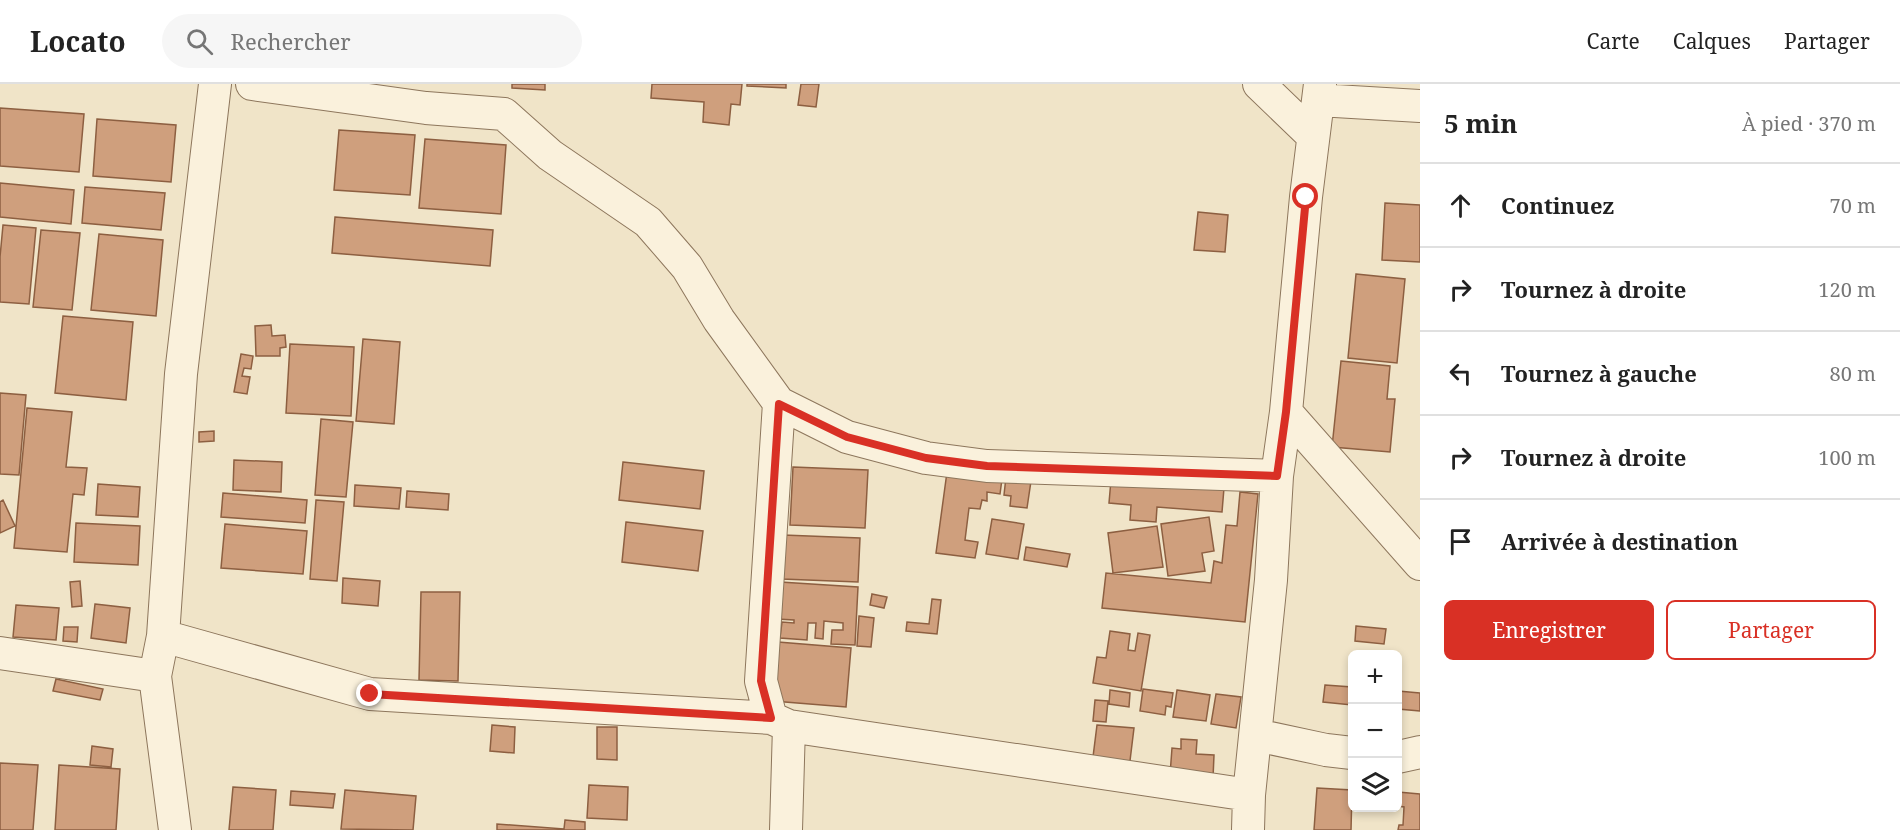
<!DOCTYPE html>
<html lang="fr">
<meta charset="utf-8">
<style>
:root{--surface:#fff;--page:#f6f6f6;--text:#222;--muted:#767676;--line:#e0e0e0;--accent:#d93025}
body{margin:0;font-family:"Noto Serif",serif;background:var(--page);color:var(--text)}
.controls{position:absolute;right:18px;bottom:18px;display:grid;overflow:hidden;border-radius:9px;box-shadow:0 3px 9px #0003}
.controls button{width:54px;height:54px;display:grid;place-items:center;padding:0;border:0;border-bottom:2px solid var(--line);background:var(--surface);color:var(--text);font:30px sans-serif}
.stop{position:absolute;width:18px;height:18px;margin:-14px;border:4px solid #d93025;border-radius:50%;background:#fff}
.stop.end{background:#d93025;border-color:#fff;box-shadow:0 2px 6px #0008}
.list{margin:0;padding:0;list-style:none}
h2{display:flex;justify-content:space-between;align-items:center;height:78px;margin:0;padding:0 24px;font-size:26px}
h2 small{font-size:20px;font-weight:400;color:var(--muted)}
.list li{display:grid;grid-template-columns:39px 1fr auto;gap:18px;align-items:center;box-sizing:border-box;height:84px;padding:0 24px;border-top:2px solid var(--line)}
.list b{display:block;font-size:22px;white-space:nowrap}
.list em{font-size:20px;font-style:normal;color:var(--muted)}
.actions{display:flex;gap:12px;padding:18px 24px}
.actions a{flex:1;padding:14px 0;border:2px solid var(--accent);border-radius:9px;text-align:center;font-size:21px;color:var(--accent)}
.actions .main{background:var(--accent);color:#fff}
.icon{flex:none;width:33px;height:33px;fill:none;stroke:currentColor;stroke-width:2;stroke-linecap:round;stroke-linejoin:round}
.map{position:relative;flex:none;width:1420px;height:746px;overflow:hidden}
header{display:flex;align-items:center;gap:36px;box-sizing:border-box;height:84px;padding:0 30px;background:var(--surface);border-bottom:2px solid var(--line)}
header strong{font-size:28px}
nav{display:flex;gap:33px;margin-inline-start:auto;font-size:21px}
.search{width:420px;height:54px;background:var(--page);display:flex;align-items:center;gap:15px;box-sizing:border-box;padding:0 21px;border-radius:33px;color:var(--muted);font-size:22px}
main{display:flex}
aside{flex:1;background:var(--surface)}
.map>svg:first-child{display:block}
</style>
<header>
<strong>Locato</strong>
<div class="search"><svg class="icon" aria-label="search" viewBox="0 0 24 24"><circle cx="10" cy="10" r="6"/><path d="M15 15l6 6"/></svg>Rechercher</div>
<nav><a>Carte</a><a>Calques</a><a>Partager</a></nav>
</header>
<main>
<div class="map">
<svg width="1420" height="746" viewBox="0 0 1420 746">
<rect width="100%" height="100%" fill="#f0e4c8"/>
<path fill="#cf9f7d" stroke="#8d5f41" stroke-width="1.5" d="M512 0H545V6L512 4Z
M652 0H742L740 21 731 20 729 41 703 38 704 18 651 14Z
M747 0H786V4L747 2Z
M801 0H819L816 23 798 21Z
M0 24 84 30 79 88 0 82Z
M97 35 176 41 171 98 93 92Z
M339 46 415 51 410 111 334 106Z
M425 55 506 61 501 130 419 124Z
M0 99 74 106 71 140 0 133Z
M85 103 165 109 161 146 82 139Z
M1385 119 1420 121V178L1382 176Z
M1198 128 1228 131 1225 168 1194 166Z
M335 133 493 146 490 182 332 169Z
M3 141 36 144 29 220 0 218V173Z
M41 146 80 149 72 226 33 223Z
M99 150 163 156 156 232 91 226Z
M1356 190 1405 195 1397 279 1348 274Z
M63 232 133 238 126 316 55 309Z
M271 241 272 252 285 251 286 263 280 264V272H256L255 242Z
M363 255 400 258 394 340 356 337Z
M290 260 354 263 351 332 286 329Z
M241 270 253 272 251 285 244 284 242 292 250 293 247 310 234 308Z
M1341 277 1390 282 1387 315H1395L1390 368 1332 363Z
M0 309 26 311 19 391 0 390Z
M27 324 72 328 66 383 87 384 84 411 73 410 67 468 14 464Z
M321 335 353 338 346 413 315 411Z
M214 347V357L199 358V348Z
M234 376 282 378 281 408 233 406Z
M623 378 704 387 700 425 619 416Z
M793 383 868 386 865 444 790 441Z
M947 388 1002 395 1000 410 987 408V417L982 416 980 425 969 424 965 456 978 458 975 474 936 469Z
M1006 393 1031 397 1027 424 1010 422 1011 412 1004 411Z
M1111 396 1224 404 1222 428 1157 423 1156 438 1130 436 1131 421 1109 419Z
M98 400 140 403 138 433 96 431Z
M355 401 401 404 399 425 354 422Z
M407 407 449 410 448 426 406 423Z
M1240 408 1258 410 1245 538 1102 524 1106 489 1211 499 1214 477 1222 479 1226 441 1237 442Z
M223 409 307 416 305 439 221 433Z
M3 416 15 442 0 449V418Z
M316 416 344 418 337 497 310 495Z
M1209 433 1214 467 1202 469 1205 487 1168 492 1161 440Z
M992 435 1024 440 1018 475 986 470Z
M626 438 703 447 698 487 622 478Z
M76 439 140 442 138 481 74 478Z
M225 440 307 447 303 490 221 484Z
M1157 442 1163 483 1113 489 1108 449Z
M783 451 860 454 858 498 782 495Z
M1026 463 1070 470 1067 483 1024 476Z
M343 494 380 497 378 522 342 519Z
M80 497 82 522 72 523 70 498Z
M780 498 858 503 855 561 831 560 832 546H843V539L824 537 823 555 815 554 816 539H808L807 556 780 554 782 538 794 539V536L777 535Z
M421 508H460L458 597 419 596Z
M872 510 887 513 884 524 870 521Z
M932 515 941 516 937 550 906 547 907 538 929 540Z
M95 520 130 524 126 559 91 554Z
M16 521 59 524 56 556 13 553Z
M859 532 874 534 871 563 857 562Z
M1356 542 1386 545 1384 560 1355 557Z
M64 543H78L77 558 63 557Z
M1110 547 1130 550 1128 566 1135 567 1138 549 1150 551 1141 607 1093 599 1097 573 1106 574Z
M778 558 851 564 846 623 773 617Z
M56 595 103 605 100 616 53 607Z
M1325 601 1352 603V621L1323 618Z
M1143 605 1173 609 1171 623 1166 622 1165 631 1140 627Z
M1110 606 1130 609 1129 623 1109 620Z
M1177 606 1210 611 1206 637 1173 633Z
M1398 607 1420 609V627L1398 625Z
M1216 610 1241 613 1236 644 1211 640Z
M1095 616 1108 617 1106 638 1093 637Z
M492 641 515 643 514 669 490 667Z
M1097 641 1134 644 1129 685 1092 681Z
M597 643H617V676L597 675Z
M1181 655 1197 656 1196 670 1214 671 1213 694 1170 691 1172 664 1181 665Z
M92 662 113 665 111 683 90 681Z
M0 679 38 681 33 746H0Z
M59 681 120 685 116 746H55Z
M589 701 628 703 627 736 587 734Z
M233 703 276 706 273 746H229Z
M1317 704 1352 706 1351 746H1314Z
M345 706 416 712 413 746 341 745Z
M291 707 335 710 333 724 290 721Z
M1398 708 1420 710V746H1398L1399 741H1403L1404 723 1398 722Z
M565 736 585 738V746H497V740L564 745Z"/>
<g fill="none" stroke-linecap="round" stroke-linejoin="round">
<defs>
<path id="minor" d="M252 0 426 24 504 30 550 71 648 138 687 183 719 236 779 319 847 353 926 374 987 382 1277 392
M1259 0 1313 52
M1318 16 1420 22
M779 319 761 597 771 634 789 642 1249 711
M1286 328 1420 480
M163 552 370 610 771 634
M0 569 155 592
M1256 651 1326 666 1352 669
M1398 673 1420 668
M175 746 155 592 163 552 181 290 215 0
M786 746 789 642
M1248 746 1249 711 1271 496 1277 392 1286 328 1306 113 1320 0"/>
</defs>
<use href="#minor" stroke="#8d765c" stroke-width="34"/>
<use href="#minor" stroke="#faf1dc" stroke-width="32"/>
</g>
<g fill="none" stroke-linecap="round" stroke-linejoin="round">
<path stroke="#d93025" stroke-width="8" d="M370 610 771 634 761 597 779 320 847 353 926 374 987 382 1277 392 1286 328 1306 113"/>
</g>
</svg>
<div class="controls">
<button>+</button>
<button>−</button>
<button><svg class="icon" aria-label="layers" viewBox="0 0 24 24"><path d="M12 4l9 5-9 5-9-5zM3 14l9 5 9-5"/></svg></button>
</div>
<div class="stop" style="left:1306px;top:113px"></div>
<div class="stop end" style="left:370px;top:610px"></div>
</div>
<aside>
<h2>5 min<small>À pied · 370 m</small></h2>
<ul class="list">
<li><svg class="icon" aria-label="ahead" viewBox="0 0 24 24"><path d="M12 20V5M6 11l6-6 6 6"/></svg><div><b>Continuez</b></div><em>70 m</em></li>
<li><svg class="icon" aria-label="right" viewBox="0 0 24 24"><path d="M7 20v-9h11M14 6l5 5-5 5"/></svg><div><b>Tournez à droite</b></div><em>120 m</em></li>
<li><svg class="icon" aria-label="left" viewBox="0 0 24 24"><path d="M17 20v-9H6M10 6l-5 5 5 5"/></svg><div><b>Tournez à gauche</b></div><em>80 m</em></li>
<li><svg class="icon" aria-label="right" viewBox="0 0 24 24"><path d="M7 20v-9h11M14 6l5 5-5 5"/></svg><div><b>Tournez à droite</b></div><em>100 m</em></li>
<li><svg class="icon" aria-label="arrive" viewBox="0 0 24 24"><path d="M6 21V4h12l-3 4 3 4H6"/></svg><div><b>Arrivée à destination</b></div></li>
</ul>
<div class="actions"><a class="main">Enregistrer</a><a>Partager</a></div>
</aside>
</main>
